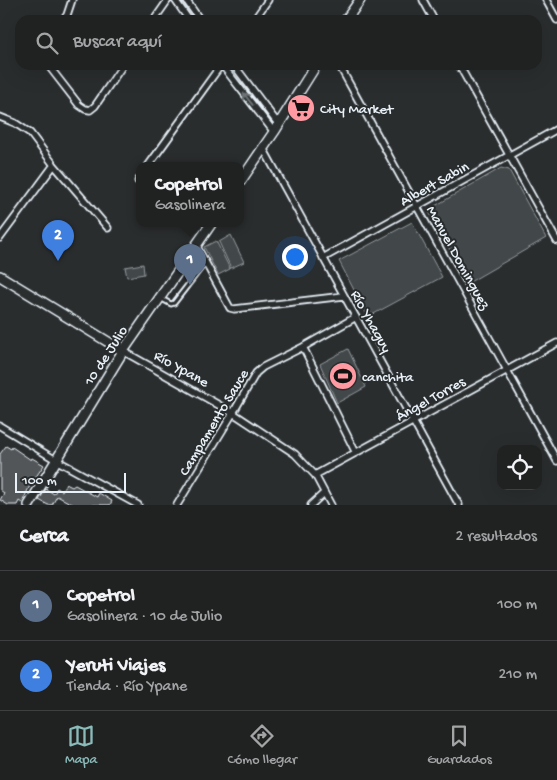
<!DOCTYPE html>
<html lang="es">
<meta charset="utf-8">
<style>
:root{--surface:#202222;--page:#2d2f2f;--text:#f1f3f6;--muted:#a2a4a5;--line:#3d3f40;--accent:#8bbbb9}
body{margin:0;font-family:"Gochi Hand",sans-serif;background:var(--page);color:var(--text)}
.controls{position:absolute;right:15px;bottom:15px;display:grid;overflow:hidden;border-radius:10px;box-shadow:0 5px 20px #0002}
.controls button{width:45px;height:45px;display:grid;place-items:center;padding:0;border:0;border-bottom:1px solid var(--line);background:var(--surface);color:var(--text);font:25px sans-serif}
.scale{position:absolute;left:15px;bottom:12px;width:111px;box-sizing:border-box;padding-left:5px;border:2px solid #e8f1f8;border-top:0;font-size:14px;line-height:18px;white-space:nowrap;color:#e8f1f8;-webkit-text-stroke:4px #2a2d2e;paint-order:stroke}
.you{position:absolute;left:294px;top:256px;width:18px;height:18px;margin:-12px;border:4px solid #fff;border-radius:50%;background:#1a73e8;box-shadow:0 0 0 8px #1a73e833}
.badge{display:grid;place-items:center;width:32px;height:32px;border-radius:50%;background:var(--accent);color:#fff;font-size:16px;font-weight:700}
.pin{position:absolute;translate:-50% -41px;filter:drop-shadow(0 1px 2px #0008)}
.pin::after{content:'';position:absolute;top:26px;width:18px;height:15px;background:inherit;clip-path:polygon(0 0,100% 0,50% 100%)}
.popup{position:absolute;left:136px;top:162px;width:108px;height:65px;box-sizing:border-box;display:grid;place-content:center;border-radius:10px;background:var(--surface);filter:drop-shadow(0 1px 4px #0005);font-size:16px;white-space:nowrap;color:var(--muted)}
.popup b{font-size:19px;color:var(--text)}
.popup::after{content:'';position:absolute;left:50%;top:100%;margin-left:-10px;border:10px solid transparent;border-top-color:var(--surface)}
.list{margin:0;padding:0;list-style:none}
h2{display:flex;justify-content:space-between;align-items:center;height:65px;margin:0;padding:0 20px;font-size:21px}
h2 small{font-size:16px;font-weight:400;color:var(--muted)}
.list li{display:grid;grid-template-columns:32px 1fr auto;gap:15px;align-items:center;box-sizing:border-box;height:70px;padding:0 20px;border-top:1px solid var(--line)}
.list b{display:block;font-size:19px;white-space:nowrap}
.list p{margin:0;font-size:16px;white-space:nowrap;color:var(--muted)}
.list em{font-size:16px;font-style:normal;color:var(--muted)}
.icon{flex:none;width:28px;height:28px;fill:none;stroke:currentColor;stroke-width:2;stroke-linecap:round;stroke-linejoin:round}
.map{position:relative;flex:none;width:557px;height:505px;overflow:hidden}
.search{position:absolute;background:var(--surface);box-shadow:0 5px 20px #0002;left:15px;right:15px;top:15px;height:55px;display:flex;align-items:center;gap:12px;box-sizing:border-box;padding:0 18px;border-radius:15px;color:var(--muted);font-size:19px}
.sheet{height:205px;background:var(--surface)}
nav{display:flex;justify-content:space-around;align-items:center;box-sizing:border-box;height:70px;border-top:1px solid var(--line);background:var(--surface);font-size:14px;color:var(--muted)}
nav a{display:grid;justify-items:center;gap:2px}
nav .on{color:var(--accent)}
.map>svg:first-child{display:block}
</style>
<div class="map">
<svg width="557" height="505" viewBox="0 0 557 505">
<rect width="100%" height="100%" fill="#2a2d2e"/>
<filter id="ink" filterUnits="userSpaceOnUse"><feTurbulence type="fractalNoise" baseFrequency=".02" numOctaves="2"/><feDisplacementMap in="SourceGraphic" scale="10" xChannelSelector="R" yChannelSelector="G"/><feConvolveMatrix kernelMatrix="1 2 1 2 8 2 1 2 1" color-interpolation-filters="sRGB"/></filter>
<g filter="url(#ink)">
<path fill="#424648" stroke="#959ca0" d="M230 68 271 120 270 121H269L230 69Z
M501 168 509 170 546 238 468 283 428 210Z
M412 222 442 277 368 317 339 261Z
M231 235 244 262 231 268 219 242Z
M216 241 230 269 218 275 204 247Z
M143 264 144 274 127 277 125 267Z
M348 349 366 387 337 403 320 364Z"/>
<path fill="#535759" stroke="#e8f1f8" d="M6 446 11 449 12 447 31 460 32 458 44 465 33 481H32L22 503 19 501 17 505H8L0 500 4 493 0 490V454Z
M66 484 72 487 75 485 97 497 99 493 112 501 110 505H74L57 496 52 505H48L39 500 46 489 54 494 57 488 62 491Z"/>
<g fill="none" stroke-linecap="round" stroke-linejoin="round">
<defs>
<path id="lane" d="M187 261 199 270
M160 298 171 304 174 303 205 263"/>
<path id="street" d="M175 0 189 20
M186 0 200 20
M423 0 434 20
M546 0 557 20
M63 20 67 15 72 0
M154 20 168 0
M254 20 268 0
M48 65 79 105 85 109 90 110 95 106 123 65
M222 65 274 132
M234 65 279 125
M339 65 557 461
M459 65 557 241
M0 117 15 123 30 133 54 165 108 228
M263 148 459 505
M148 166 221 65
M138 181 140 178
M0 238 54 165
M196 245 230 308 234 309 344 296
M323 258 557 129
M303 347 356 453
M123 351 233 413 295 454 315 475 331 505
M0 426 56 460 138 505
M315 475 557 343
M177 505 233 413 256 373 263 367 303 347 356 317
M311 505 324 493"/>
<path id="secondary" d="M346 20 360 0
M240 182 274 132 316 65
M0 276 123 351
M29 505 123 351 211 224"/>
</defs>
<use href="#lane" stroke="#e8f1f8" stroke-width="7"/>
<use href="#street" stroke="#e8f1f8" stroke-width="9"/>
<use href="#secondary" stroke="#e8f1f8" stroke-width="12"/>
<use href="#lane" stroke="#2a2d2e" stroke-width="3"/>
<use href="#street" stroke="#2a2d2e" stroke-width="5.5"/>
<use href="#secondary" stroke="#2a2d2e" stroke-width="9"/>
</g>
<defs><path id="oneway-shaft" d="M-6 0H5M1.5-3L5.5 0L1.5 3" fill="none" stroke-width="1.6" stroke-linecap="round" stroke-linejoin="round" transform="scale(1.25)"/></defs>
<use stroke="#6c7275" href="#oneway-shaft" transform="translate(248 99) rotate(-128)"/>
</g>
<defs>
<symbol id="supermarket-disc" viewBox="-11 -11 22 22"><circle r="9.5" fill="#ff9aa2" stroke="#2a2d2e"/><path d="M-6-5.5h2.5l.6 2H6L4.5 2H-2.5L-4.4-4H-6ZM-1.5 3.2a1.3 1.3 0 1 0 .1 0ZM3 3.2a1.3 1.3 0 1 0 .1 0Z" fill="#111"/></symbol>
<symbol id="stadium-disc" viewBox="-11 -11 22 22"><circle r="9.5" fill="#ff9aa2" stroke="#2a2d2e"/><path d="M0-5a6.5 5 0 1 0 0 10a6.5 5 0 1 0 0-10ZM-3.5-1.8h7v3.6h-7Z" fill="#111"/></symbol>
</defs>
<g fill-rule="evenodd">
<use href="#supermarket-disc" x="285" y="92" width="32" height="32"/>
<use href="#stadium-disc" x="327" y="360" width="32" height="32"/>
</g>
<g text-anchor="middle" stroke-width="4" stroke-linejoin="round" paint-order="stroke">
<g font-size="15" fill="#e8f1f8" stroke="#2a2d2e" text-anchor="start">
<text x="320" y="113">City Market</text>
<text x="362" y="381">canchita</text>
</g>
<g font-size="15" fill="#e8f1f8" stroke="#2a2d2e">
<text transform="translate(434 183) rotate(-29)" y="5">Albert Sabin</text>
<text transform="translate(459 257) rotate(61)" y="5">Manuel Dominguez</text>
<text transform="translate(372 321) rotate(61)" y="5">Río Yhaguy</text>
<text transform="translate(105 355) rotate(-57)" y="5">10 de Julio</text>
<text transform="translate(182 368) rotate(29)" y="5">Río Ypane</text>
<text transform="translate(430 398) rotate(-29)" y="5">Ángel Torres</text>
<text transform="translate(213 422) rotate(-59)" y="5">Campamento Sauce</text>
</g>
</g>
</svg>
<div class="controls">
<button><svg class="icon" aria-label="locate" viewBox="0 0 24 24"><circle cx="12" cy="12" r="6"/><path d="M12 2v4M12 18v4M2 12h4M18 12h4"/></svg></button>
</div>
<div class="scale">100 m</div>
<div class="you"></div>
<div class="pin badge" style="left:190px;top:285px;background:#5c6f8a">1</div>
<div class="popup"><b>Copetrol</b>Gasolinera</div>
<div class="pin badge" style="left:58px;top:261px;background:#3f7fe0">2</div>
<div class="search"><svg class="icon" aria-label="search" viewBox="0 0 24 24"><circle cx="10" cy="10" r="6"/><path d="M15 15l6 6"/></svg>Buscar aquí</div>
</div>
<section class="sheet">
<h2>Cerca<small>2 resultados</small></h2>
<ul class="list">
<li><span class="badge" style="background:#5c6f8a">1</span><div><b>Copetrol</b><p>Gasolinera · 10 de Julio</p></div><em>100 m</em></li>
<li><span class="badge" style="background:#3f7fe0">2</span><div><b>Yeruti Viajes</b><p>Tienda · Río Ypane</p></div><em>210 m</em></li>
</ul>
</section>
<nav>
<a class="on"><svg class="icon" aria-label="map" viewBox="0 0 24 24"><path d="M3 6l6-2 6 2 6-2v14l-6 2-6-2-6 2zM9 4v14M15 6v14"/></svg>Mapa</a>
<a><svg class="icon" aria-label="directions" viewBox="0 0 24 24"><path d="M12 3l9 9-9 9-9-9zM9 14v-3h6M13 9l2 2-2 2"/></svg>Cómo llegar</a>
<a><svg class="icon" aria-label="saved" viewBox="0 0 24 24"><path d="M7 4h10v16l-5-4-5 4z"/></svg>Guardados</a>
</nav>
